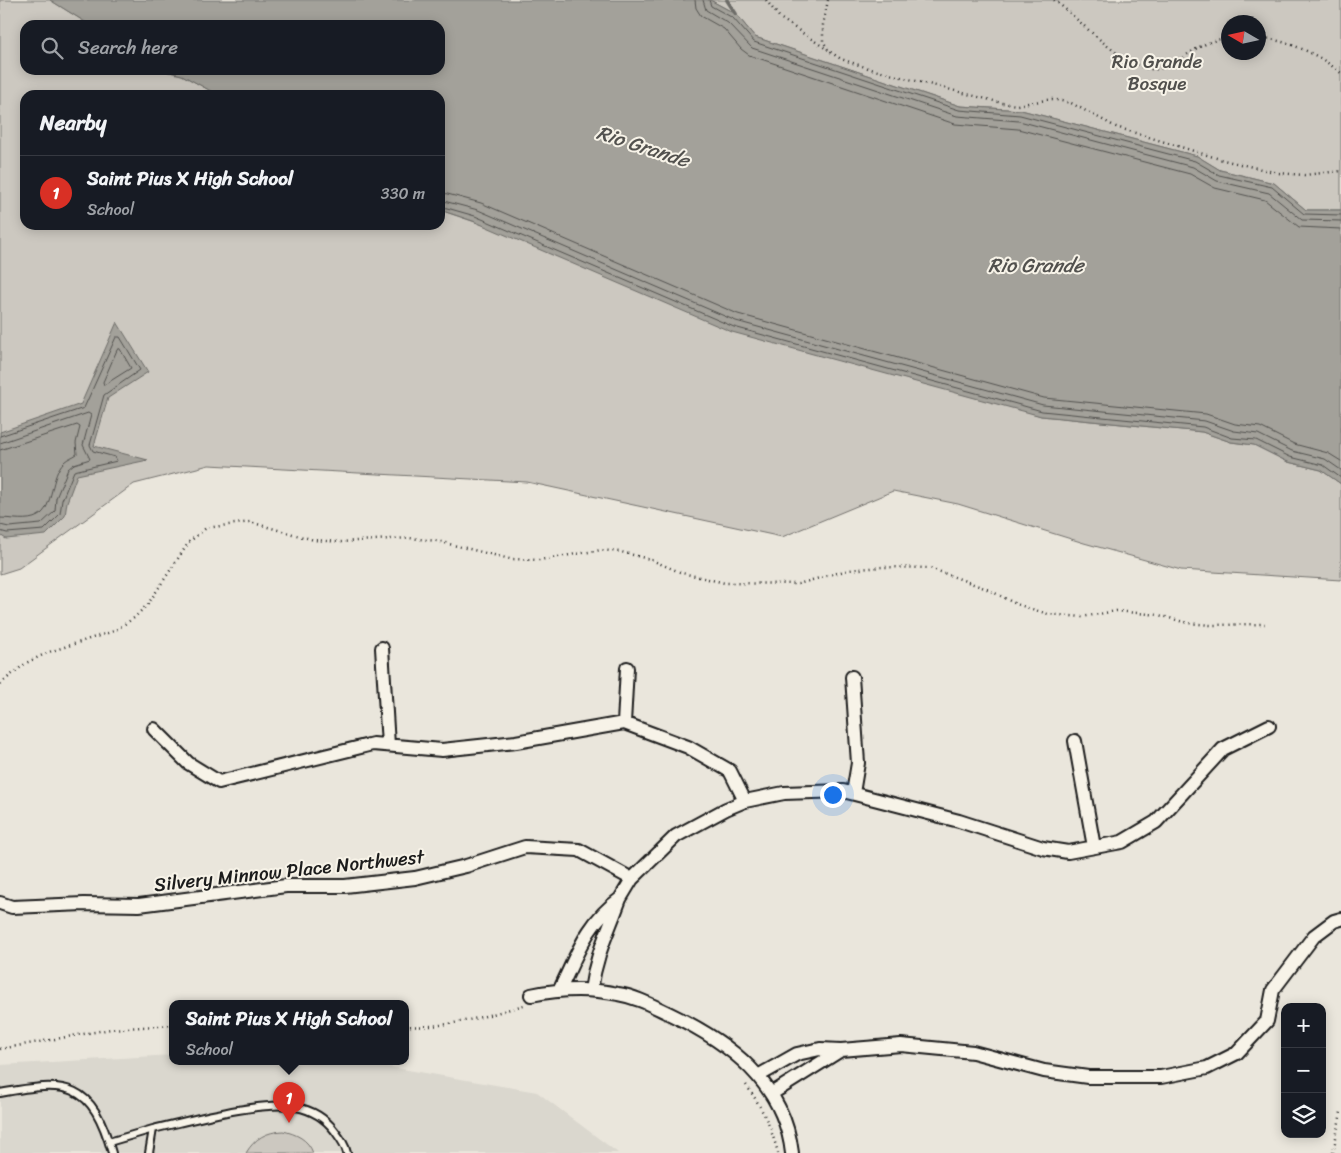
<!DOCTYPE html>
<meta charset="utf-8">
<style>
:root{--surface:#171b24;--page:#20242c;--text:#f1f3f6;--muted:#9ea1a6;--line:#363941;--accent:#d93025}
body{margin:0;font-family:Sriracha,sans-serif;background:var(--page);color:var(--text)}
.controls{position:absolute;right:15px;bottom:15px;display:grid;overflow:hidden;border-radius:10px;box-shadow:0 2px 12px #0003}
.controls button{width:45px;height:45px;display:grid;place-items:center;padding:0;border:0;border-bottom:1px solid var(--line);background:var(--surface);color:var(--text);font:25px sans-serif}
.compass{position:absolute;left:1221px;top:15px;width:45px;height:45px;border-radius:50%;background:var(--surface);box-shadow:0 2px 12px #0003;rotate:279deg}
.you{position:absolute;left:832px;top:794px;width:18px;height:18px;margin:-12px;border:4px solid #fff;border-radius:50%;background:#1a73e8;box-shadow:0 0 0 8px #1a73e833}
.badge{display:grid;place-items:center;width:32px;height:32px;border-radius:50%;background:var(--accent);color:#fff;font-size:16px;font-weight:700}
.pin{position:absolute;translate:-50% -41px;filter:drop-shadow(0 1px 2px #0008)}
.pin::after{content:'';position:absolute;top:26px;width:18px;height:15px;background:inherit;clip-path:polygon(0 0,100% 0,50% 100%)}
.popup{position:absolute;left:169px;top:1000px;width:240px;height:65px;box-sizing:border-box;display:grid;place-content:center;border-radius:10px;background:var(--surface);filter:drop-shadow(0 1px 4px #0005);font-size:16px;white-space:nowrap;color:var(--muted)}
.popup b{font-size:19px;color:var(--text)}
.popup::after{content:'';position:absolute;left:50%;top:100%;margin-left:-10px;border:10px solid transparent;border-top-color:var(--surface)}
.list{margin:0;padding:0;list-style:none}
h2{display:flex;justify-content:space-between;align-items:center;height:65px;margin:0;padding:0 20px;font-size:21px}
h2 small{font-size:16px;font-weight:400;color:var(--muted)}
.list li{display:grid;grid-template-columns:32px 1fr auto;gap:15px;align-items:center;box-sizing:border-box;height:75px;padding:0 20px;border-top:1px solid var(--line)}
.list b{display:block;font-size:19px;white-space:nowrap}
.list p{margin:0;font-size:16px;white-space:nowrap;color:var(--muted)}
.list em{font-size:16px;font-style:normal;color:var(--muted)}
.icon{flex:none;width:28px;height:28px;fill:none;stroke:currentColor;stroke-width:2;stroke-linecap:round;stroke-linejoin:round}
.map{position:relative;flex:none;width:1341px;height:1153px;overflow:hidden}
.search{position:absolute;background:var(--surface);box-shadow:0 2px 12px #0003;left:20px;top:20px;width:425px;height:55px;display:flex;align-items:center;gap:12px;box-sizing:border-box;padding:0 18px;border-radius:15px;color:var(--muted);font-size:19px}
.panel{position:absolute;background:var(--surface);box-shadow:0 2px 12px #0003;left:20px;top:90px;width:425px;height:140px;border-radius:15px}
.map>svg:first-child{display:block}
</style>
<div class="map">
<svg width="1341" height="1153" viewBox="0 0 1341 1153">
<rect width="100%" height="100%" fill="#eae6dc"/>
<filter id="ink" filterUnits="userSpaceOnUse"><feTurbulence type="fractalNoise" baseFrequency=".02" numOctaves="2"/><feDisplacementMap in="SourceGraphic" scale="10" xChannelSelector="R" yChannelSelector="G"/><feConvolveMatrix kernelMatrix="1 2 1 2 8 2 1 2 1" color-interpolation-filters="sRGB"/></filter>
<g filter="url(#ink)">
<path fill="#dad7ce" d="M173 1055V1062H361L537 1092 618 1153H0V1065Z"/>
<path fill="#ccc8c0" stroke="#74726e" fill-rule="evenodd" d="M0 0H50L90 25H25V70H161L182 75 218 95H25V225H440V210L1041 416 1202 432 1231 442 1254 445 1288 462 1321 470 1341 484V580L1181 570 1084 543 958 504 893 491 782 537 527 482 209 465 134 484 19 568 0 574Z
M710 0H1341V210H1306L1274 183 1220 170 1197 156 1021 110 960 106 755 37 736 14ZM1228 22H1258V52H1228Z
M283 1131C296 1134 308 1139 313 1153H246C255 1138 266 1132 283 1131Z"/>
<path fill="#a3a19a" stroke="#6d6c68" d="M50 0H710L736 14 755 37 960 106 1021 110 1197 156 1220 170 1274 183 1306 210H1341V484L1321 470 1288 462 1254 445 1231 442 1202 432 1041 416 732 332 473 221 440 210V95H218L182 75 161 70H440V25H90Z
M117 322 148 372 108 398 94 446 148 460 77 475 67 502 65 516 46 535 6 539 0 535V432L81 404Z"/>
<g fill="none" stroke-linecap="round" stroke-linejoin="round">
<path stroke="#52514e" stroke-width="1" d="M695 0 696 8 701 16 724 29 741 49 749 55 955 124 1018 129 1190 174 1215 188 1265 200 1299 227 1341 229
M703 0 706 10 728 23 752 48 957 116 1019 121 1193 167 1217 181 1269 193 1302 220 1341 221
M709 0 711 6 733 18 754 42 959 110 1020 115 1195 161 1219 175 1272 187 1304 214 1341 215
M440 192 481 203 738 314 1044 398 1206 414 1235 424 1260 427 1294 444 1328 453 1341 461
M440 200 478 210 736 321 1043 405 1205 421 1234 431 1258 434 1292 451 1325 459 1341 470
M440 206 475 216 734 327 1042 411 1203 427 1232 438 1256 440 1290 457 1323 465 1341 478
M120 349 131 368 104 385 103 382 117 350Z
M0 436 84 408 116 337H120L140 370 104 395 90 445 93 451 115 457 117 461 74 471 62 500 60 514 44 530 7 533 0 531
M0 443 88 413 91 415 83 445 90 459 74 464 68 469 56 498 55 511 41 524 9 527 0 525
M0 450 77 425 80 427 76 443 77 454C73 457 68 458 64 462 50 475 54 508 38 516 28 522 11 518 0 518"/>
<path stroke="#6d6c68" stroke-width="4" d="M727 0 736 14"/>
<defs>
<path id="service" d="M0 1093C68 1080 92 1082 112 1153
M109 1142 153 1129
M149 1153 153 1129C188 1121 263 1100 296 1107 311 1110 325 1118 334 1130 340 1138 345 1144 347 1153"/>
<path id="minor" d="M382 648 388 745
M852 677 858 763 853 793
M624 723 627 668
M154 729 188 763 219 782 373 744 442 750 516 742 624 723 688 747 730 771 745 801
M1075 741 1094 847
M620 899 632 879 676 836 726 809 745 801 784 793 843 791 959 821 1043 848 1068 852 1122 842 1156 822 1223 749 1269 726
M0 903 12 907 84 904 139 905 286 886H345L415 878 466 866 525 847 579 850 632 879
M560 989C577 955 587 922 620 899 608 932 596 954 591 990
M531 995C560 989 588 988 618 994 637 997 653 1006 670 1014 729 1042 784 1083 792 1153
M758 1076 797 1054 820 1049 841 1050 901 1045 973 1052 1044 1071 1088 1077H1161L1207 1068 1237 1053 1267 1021 1273 990 1314 936 1334 921 1341 919
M771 1094 841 1050"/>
</defs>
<use href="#service" stroke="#1c1c1c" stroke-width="10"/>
<use href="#minor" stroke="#1c1c1c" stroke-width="16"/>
<path stroke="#1c1c1c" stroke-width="2.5" stroke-dasharray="1 4" stroke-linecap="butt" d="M766 0 780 18 828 50
M828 0 823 25V41L829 51 841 59 874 70 1002 103 1017 105 1052 99 1071 103 1116 127 1223 160 1278 173 1304 175 1341 171
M1054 0C1078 17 1132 79 1162 68 1187 59 1198 41 1228 38
M1258 37C1289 41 1317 53 1341 73
M0 684 26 663 49 652 114 631 134 618 148 604 189 542 206 528 250 522 314 540 340 542 409 538 437 541 510 559 539 560 601 550 621 552 649 559 682 573 725 583 798 584 848 570 882 567 930 568 987 589 1016 604 1048 614 1082 617 1116 611 1159 615 1187 623 1210 625 1265 624
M405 1026C445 1029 486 1016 524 1005
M0 1049 111 1029 173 1025
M746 1085C762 1107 771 1127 778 1153
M1333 1153 1341 1112"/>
<use href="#service" stroke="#f7f3e8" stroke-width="6"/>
<use href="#minor" stroke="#f7f3e8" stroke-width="12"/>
</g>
</g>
<g text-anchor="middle" stroke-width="4" stroke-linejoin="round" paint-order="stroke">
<g font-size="19" fill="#51504d" stroke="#f7f3e8">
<text x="1157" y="68">Rio Grande<tspan x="1157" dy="22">Bosque</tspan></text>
</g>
<g font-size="19" fill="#1c1c1c" stroke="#f7f3e8">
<text transform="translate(289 870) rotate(-6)" y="7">Silvery Minnow Place Northwest</text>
</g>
<g font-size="20" font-style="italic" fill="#52514e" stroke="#f7f3e8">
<text transform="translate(643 146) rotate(18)" y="7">Rio Grande</text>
<text x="1036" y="272">Rio Grande</text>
</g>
</g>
</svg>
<div class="controls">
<button>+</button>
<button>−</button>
<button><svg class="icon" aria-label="layers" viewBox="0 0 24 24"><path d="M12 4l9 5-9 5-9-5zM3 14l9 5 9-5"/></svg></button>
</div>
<svg class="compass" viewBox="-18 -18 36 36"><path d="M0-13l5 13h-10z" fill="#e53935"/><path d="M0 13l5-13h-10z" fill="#9ea1a6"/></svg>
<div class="you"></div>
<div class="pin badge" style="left:289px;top:1123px">1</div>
<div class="popup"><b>Saint Pius X High School</b>School</div>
<div class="search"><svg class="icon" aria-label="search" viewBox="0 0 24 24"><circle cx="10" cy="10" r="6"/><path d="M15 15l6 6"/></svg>Search here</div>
<section class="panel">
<h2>Nearby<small></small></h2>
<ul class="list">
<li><span class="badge">1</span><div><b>Saint Pius X High School</b><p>School</p></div><em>330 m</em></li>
</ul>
</section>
</div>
